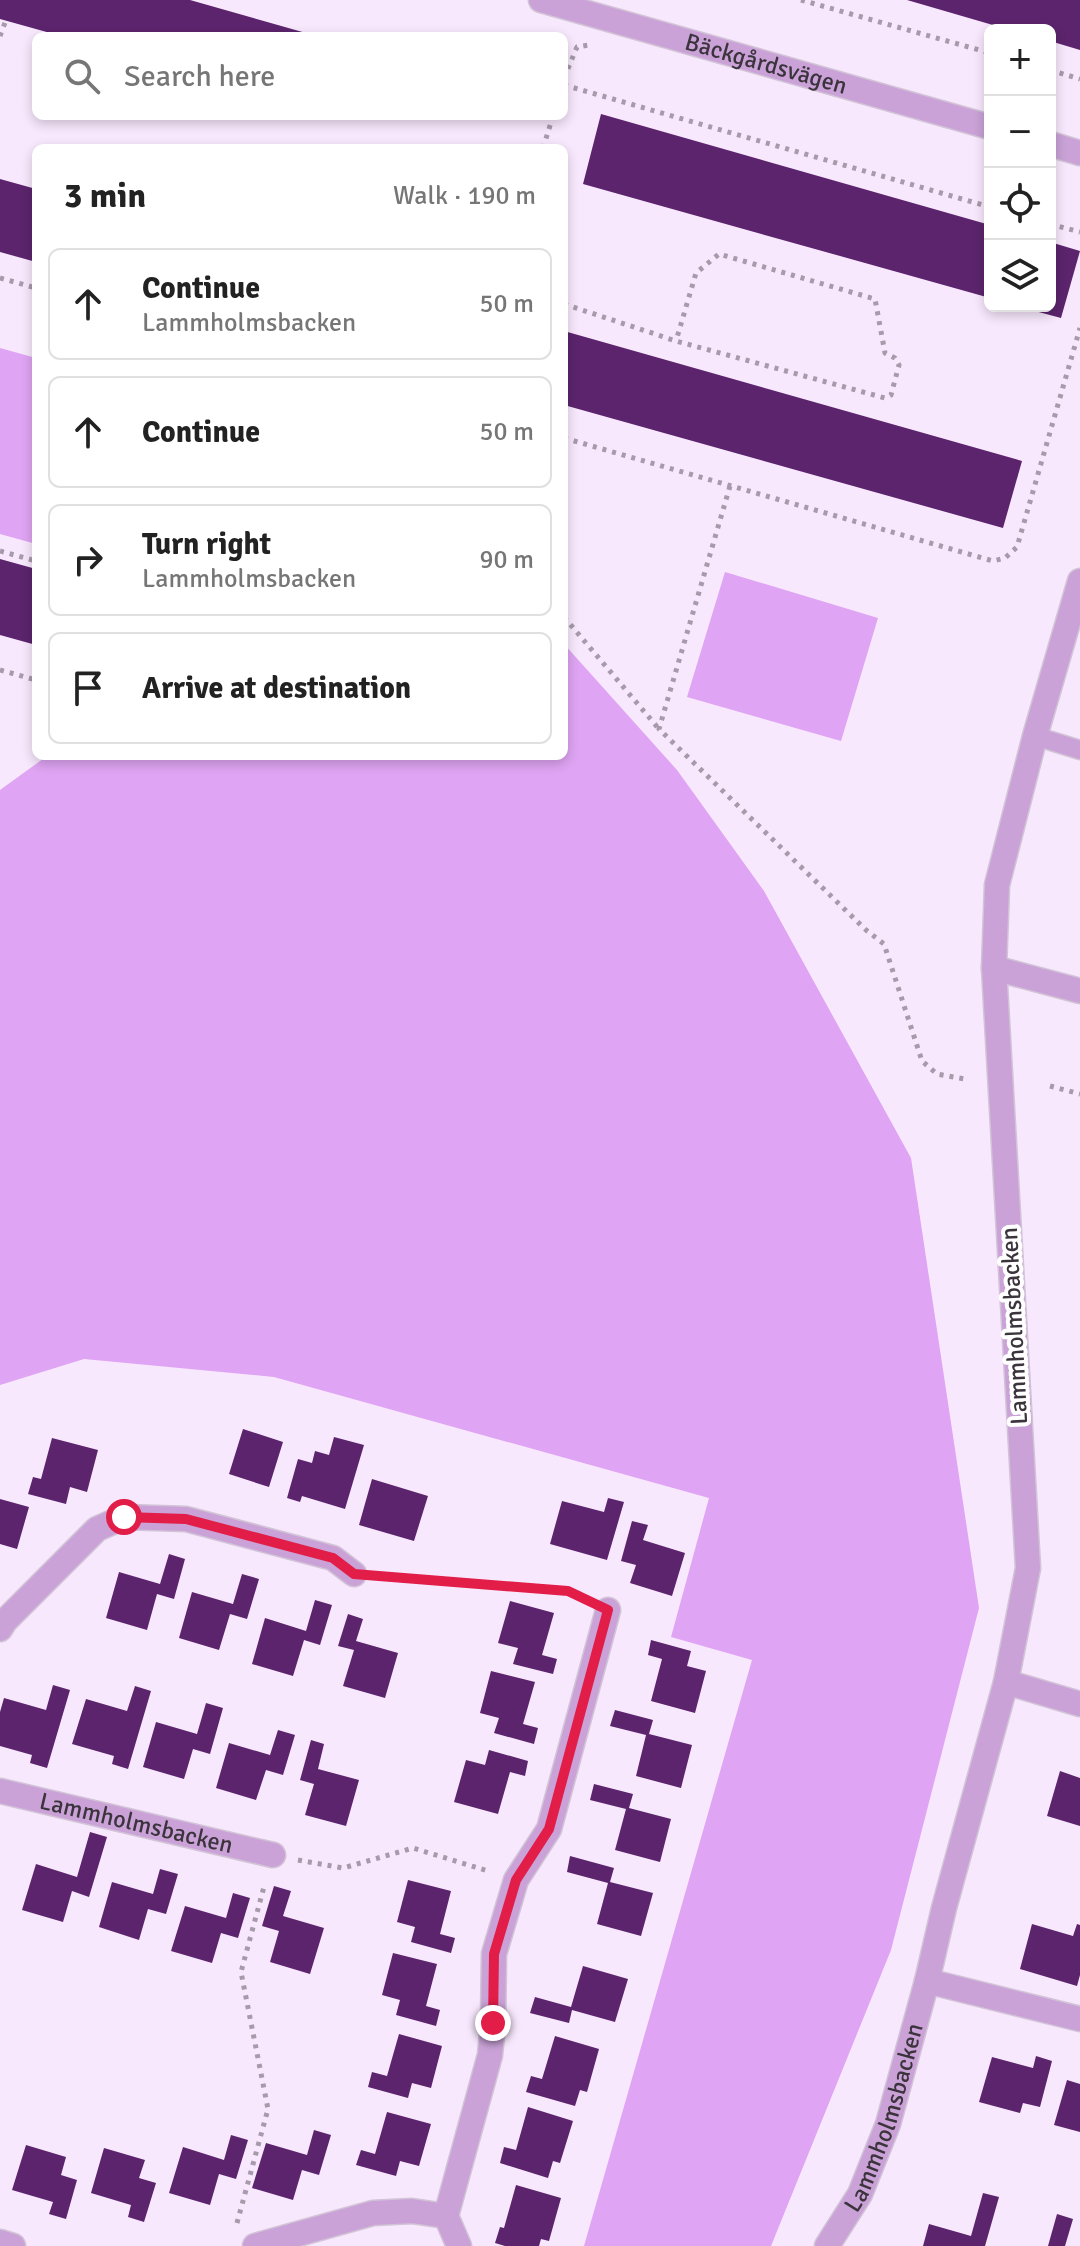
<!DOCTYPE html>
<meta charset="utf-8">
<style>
:root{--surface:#fff;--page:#f6f6f6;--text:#222;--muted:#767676;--line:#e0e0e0}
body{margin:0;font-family:Signika,sans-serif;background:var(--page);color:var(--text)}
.controls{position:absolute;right:24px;top:24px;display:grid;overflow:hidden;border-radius:12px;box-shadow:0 4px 12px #0003}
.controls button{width:72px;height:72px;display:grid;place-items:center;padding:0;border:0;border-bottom:2px solid var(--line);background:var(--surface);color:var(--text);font:40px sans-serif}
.stop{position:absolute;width:24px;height:24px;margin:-18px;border:6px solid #e11d48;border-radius:50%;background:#fff}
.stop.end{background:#e11d48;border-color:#fff;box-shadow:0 2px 8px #0008}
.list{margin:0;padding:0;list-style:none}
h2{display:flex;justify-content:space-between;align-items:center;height:104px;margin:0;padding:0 32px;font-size:34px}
h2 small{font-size:26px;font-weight:400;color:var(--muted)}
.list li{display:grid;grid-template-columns:52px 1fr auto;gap:24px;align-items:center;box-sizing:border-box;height:112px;margin:0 16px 16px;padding:0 16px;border:2px solid var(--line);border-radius:12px}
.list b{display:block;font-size:30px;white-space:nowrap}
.list p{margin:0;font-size:26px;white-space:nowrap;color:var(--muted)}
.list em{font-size:26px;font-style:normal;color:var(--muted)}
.icon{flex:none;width:44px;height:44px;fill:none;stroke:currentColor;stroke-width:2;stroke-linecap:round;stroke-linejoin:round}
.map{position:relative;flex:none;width:1080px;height:2246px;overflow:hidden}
.search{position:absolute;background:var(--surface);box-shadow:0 4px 12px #0003;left:32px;top:32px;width:536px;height:88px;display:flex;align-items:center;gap:20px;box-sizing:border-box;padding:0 28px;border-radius:12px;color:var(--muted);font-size:30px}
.panel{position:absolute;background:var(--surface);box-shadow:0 4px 12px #0003;left:32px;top:144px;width:536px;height:616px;border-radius:12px}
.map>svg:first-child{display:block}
</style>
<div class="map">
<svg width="1080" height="2246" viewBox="0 0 1080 2246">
<rect width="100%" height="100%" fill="#f8e8fd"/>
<path fill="#dfa4f3" d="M0 348 36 358V544L0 534Z
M725 572 878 618 841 741 687 697Z
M564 644 677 770 764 891 911 1158 979 1608 891 1950 771 2246H584L752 1660 671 1637 709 1498 274 1377 84 1359 0 1385V790L47 756H564Z"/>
<path fill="#5c246d" d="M0 0H190L313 35 61 36 0 19Z
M907 0H1080V50L1050 41V30H1010Z
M601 114 990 225V298L583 184Z
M0 179 36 189V262L0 252Z
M1050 242 1080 251 1061 318 1020 307 1050 306Z
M564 331 1022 461 1003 528 564 405Z
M0 559 36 569V645L0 635Z
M243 1429 283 1442 269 1487 229 1474Z
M334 1437 364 1445 345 1509 302 1496 300 1502 287 1498 298 1459 312 1463 315 1451 329 1455Z
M52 1438 98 1450 87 1492 70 1487 66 1504 28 1494 33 1477 41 1479Z
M372 1479 428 1496 414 1541 359 1525Z
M608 1498 624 1502 607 1560 550 1544 562 1501 604 1512Z
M0 1499 29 1507 17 1549 0 1544Z
M632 1521 648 1525 643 1540 685 1553 672 1596 630 1583 636 1565 621 1561Z
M169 1554 185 1559 174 1599 157 1594 147 1630 106 1618 119 1572 160 1584Z
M242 1574 259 1579 247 1619 230 1614 219 1650 179 1638 192 1592 233 1604Z
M315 1600 332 1605 320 1645 304 1640 293 1676 252 1664 265 1618 306 1631Z
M510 1601 554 1613 542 1655 557 1659 553 1674 513 1664 518 1648 498 1643Z
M348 1614 363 1619 356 1641 398 1653 385 1698 343 1686 354 1650 338 1646Z
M651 1640 691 1651 687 1666 706 1671 695 1713 651 1701 662 1659 648 1655Z
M491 1671 535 1682 523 1724 538 1728 534 1744 494 1733 499 1718 480 1713Z
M53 1685 70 1690 47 1768 30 1763 32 1755 0 1746V1712L4 1698 46 1710Z
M135 1686 151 1691 128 1769 112 1764 114 1756 72 1744 86 1699 127 1711Z
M206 1703 223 1708 210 1754 193 1749 184 1779 143 1767 156 1722 197 1734Z
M615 1710 653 1720 649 1734 692 1745 681 1788 636 1776 646 1735 610 1726Z
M278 1730 295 1735 283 1775 266 1770 256 1800 216 1788 229 1743 270 1755Z
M311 1740 324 1744 318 1769 359 1780 346 1826 305 1815 314 1784 300 1780Z
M489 1750 528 1761 525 1776 510 1772 498 1814 454 1802 466 1760 485 1765Z
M1060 1771 1080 1778V1826L1047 1816Z
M594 1784 633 1794 629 1808 671 1819 660 1862 615 1850 626 1809 590 1800Z
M90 1832 107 1837 89 1897 72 1891 63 1922 22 1910 36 1864 77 1877Z
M570 1856 614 1868 610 1882 653 1893 641 1936 597 1924 608 1883 567 1872Z
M160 1869 178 1874 166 1914 148 1909 139 1940 99 1927 112 1882 153 1894Z
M408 1880 451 1891 440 1934 455 1938 451 1953 411 1942 415 1927 397 1922Z
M274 1886 291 1891 283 1916 324 1928 310 1974 270 1962 279 1931 262 1926Z
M233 1893 250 1898 238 1938 221 1933 212 1963 171 1951 185 1906 226 1918Z
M1032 1924 1073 1936 1077 1924 1080 1925V1975L1077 1986 1020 1969Z
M393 1953 437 1964 426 2006 440 2010 436 2026 396 2015 400 2000 382 1995Z
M583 1966 628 1979 615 2022 572 2010 569 2023 530 2013 535 1997 571 2007Z
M399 2034 442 2046 431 2088 412 2083 408 2098 368 2087 372 2072 387 2076Z
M555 2036 599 2049 587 2092 580 2090 575 2106 526 2092 531 2076 542 2079Z
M1036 2056 1052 2061 1040 2107 1023 2103 1020 2113 979 2102 992 2057 1033 2068Z
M1067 2080 1080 2084V2132L1054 2125Z
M528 2107 573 2121 560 2163 553 2161 548 2178 500 2163 504 2147 516 2150Z
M387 2112 431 2124 419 2166 400 2161 396 2176 356 2165 361 2150 375 2154Z
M314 2130 331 2135 319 2175 302 2170 293 2200 252 2188 266 2143 307 2155Z
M231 2135 248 2140 236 2179 219 2174 210 2205 169 2193 183 2147 224 2160Z
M26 2145 66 2157 61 2175 77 2180 66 2219 49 2214 53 2202 12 2190Z
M104 2148 145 2160 139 2178 156 2183 144 2222 128 2217 131 2205 91 2193Z
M516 2185 561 2198 549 2241 541 2239 539 2246H505L495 2243 500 2227 504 2228Z
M983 2193 999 2197 985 2246H923L929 2224 971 2236Z
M1057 2214 1073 2219 1065 2246H1048Z"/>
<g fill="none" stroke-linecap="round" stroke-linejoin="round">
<defs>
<path id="lane" d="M1035 736 1080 750"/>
<g id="street">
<path id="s1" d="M541 0 990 127"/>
<path d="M1050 144 1080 153"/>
<path d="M994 968 1080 991"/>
<path d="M0 1629 5 1621 97 1529 124 1517 186 1519 333 1558 354 1574"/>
<path d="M1006 1682 1080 1704"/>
<path id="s2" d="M0 1791 273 1855"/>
<path d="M927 1981 1080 2019"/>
<path d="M446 2216 490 2055 493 2023 494 1954 516 1880 549 1829 608 1610"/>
<path d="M0 2242 13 2246"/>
<path d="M255 2246 373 2213 412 2211 446 2216 459 2246"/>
<path id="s3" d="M827 2246 860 2194 888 2124 927 1981 944 1908 1006 1682 1028 1568 994 968 997 885 1035 736 1080 581"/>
</g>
</defs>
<use href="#lane" stroke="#d2c4d7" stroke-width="21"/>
<use href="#street" stroke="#d2c4d7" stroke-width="27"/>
<path stroke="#a79aaa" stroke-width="5" stroke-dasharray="4 6" stroke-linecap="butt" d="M801 0 990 53
M0 36 6 20
M1050 70 1080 79
M564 78 577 47 589 45
M564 85 990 207
M543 148 553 116
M1050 224 1080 232
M0 278 36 288
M564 304 676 341 885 398 891 395 899 365 895 358 885 353 875 299 719 254 696 273 676 341
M564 438 993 561 1005 558 1017 547 1080 328
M730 486 659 729 799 865 866 930 884 944 922 1061 937 1074 965 1079
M0 551 36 561
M564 617 659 729
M0 670 36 680
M1050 1086 1080 1094
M379 1576 568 1591 582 1598
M298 1860 343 1868 413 1848 488 1871
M237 2223 268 2109 241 1972 265 1883"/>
<use href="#lane" stroke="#caa2d7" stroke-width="18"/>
<use href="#street" stroke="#caa2d7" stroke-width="24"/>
</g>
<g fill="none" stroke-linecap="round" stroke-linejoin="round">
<path stroke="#e11d48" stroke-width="10" d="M124 1517 186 1519 333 1558 354 1574 568 1591 608 1610 549 1829 516 1880 494 1954 493 2023"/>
</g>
<g text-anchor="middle" stroke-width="8" stroke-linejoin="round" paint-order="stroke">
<g font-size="24" fill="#3b343d" stroke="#fff">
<text dy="8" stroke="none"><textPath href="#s1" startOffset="234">Bäckgårdsvägen</textPath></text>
<text transform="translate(1014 1326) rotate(-93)" y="8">Lammholmsbacken</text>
<text dy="8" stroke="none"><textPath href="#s2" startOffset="140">Lammholmsbacken</textPath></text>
<text dy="8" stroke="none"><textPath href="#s3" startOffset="142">Lammholmsbacken</textPath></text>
</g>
</g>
</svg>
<div class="controls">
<button>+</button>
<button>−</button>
<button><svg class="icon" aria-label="locate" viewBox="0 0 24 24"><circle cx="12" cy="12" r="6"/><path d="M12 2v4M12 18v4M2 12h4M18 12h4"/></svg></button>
<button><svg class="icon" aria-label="layers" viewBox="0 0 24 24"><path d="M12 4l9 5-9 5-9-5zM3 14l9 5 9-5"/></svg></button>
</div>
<div class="stop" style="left:124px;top:1517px"></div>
<div class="stop end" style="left:493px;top:2023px"></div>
<div class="search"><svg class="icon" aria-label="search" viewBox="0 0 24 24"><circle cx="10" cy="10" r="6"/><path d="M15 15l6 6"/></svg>Search here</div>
<section class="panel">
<h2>3 min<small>Walk · 190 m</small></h2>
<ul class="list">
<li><svg class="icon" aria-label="ahead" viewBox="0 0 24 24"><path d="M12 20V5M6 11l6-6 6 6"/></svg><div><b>Continue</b><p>Lammholmsbacken</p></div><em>50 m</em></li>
<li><svg class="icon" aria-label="ahead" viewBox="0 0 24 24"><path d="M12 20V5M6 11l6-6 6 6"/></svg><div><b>Continue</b></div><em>50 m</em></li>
<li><svg class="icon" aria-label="right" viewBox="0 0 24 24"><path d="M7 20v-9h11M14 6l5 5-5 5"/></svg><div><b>Turn right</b><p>Lammholmsbacken</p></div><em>90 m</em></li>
<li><svg class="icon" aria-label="arrive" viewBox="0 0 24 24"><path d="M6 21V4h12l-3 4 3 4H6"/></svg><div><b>Arrive at destination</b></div></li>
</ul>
</section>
</div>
